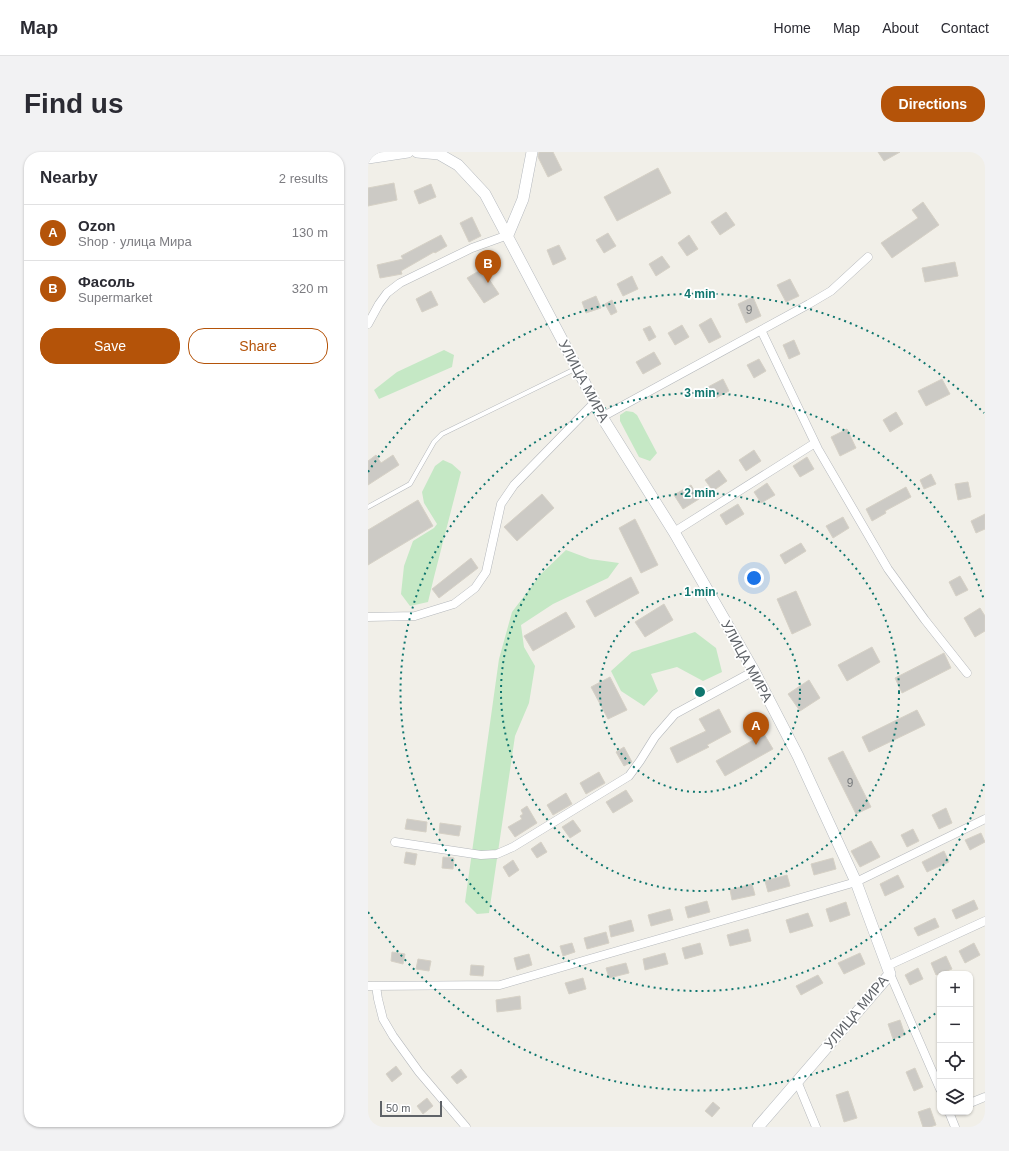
<!DOCTYPE html>
<meta charset="utf-8">
<style>
:root{--surface:#fff;--page:#f2f2f3;--text:#2b2b33;--muted:#7c7c81;--line:#e1e1e2;--accent:#b45309}
body{margin:0;font-family:Arial,sans-serif;background:var(--page);color:var(--text)}
.controls{position:absolute;right:12px;bottom:12px;display:grid;overflow:hidden;border-radius:8px;box-shadow:0 1px 3px #0004}
.controls button{width:36px;height:36px;display:grid;place-items:center;padding:0;border:0;border-bottom:1px solid var(--line);background:var(--surface);color:var(--text);font:20px sans-serif}
.scale{position:absolute;left:12px;bottom:10px;width:62px;box-sizing:border-box;padding-left:4px;border:2px solid #5f6368;border-top:0;font-size:11px;line-height:14px;white-space:nowrap;color:#5f6368;-webkit-text-stroke:3px #fff;paint-order:stroke}
.you{position:absolute;left:386px;top:426px;width:14px;height:14px;margin:-10px;border:3px solid #fff;border-radius:50%;background:#1a73e8;box-shadow:0 0 0 6px #1a73e833}
.badge{display:grid;place-items:center;width:26px;height:26px;border-radius:50%;background:var(--accent);color:#fff;font-size:13px;font-weight:700}
.pin{position:absolute;translate:-50% -33px;filter:drop-shadow(0 1px 2px #0008)}
.pin::after{content:'';position:absolute;top:21px;width:14px;height:12px;background:inherit;clip-path:polygon(0 0,100% 0,50% 100%)}
.list{margin:0;padding:0;list-style:none}
h2{display:flex;justify-content:space-between;align-items:center;height:52px;margin:0;padding:0 16px;font-size:17px}
h2 small{font-size:13px;font-weight:400;color:var(--muted)}
.list li{display:grid;grid-template-columns:26px 1fr auto;gap:12px;align-items:center;box-sizing:border-box;height:56px;padding:0 16px;border-top:1px solid var(--line)}
.list b{display:block;font-size:15px;white-space:nowrap}
.list p{margin:0;font-size:13px;white-space:nowrap;color:var(--muted)}
.list em{font-size:13px;font-style:normal;color:var(--muted)}
.actions{display:flex;gap:8px;padding:12px 16px}
.actions a{flex:1;padding:9px 0;border:1px solid var(--accent);border-radius:16px;text-align:center;font-size:14px;color:var(--accent)}
.actions .main{background:var(--accent);color:#fff}
.icon{flex:none;width:22px;height:22px;fill:none;stroke:currentColor;stroke-width:2;stroke-linecap:round;stroke-linejoin:round}
.map{position:relative;flex:none;width:617px;height:975px;overflow:hidden;border-radius:16px}
header{display:flex;align-items:center;gap:24px;box-sizing:border-box;height:56px;padding:0 20px;background:var(--surface);border-bottom:1px solid var(--line)}
header strong{font-size:19px}
nav{display:flex;gap:22px;margin-inline-start:auto;font-size:14px}
.intro{display:flex;align-items:center;justify-content:space-between;box-sizing:border-box;height:96px;padding:0 24px}
h1{margin:0;font-size:28px}
.button{padding:10px 18px;border-radius:16px;background:var(--accent);color:#fff;font-size:14px;font-weight:700}
main{display:flex;gap:24px;padding:0 24px}
aside{flex:1;background:var(--surface);border-radius:16px;box-shadow:0 1px 3px #0004}
.map>svg:first-child{display:block}
</style>
<header>
<strong>Map</strong>
<nav><a>Home</a><a>Map</a><a>About</a><a>Contact</a></nav>
</header>
<div class="intro"><h1>Find us</h1><a class="button">Directions</a></div>
<main>
<aside>
<h2>Nearby<small>2 results</small></h2>
<ul class="list">
<li><span class="badge">A</span><div><b>Ozon</b><p>Shop · улица Мира</p></div><em>130 m</em></li>
<li><span class="badge">B</span><div><b>Фасоль</b><p>Supermarket</p></div><em>320 m</em></li>
</ul>
<div class="actions"><a class="main">Save</a><a>Share</a></div>
</aside>
<div class="map">
<svg width="617" height="975" viewBox="0 0 617 975">
<rect width="100%" height="100%" fill="#f1efe8"/>
<path fill="#c5e8c5" d="M76 198 86 203 84 215 11 247 6 238 29 220Z
M258 259 265 260 269 263 289 301 282 309 271 305 252 269V263Z
M75 308 84 312 93 320 66 425 60 450 42 454 33 442 36 414 45 389 66 376 69 372 56 351 54 340 67 314Z
M198 398 222 407 251 411 240 426 185 452 153 473 156 495 167 514 161 551 147 584 121 761 109 762 97 750 131 507 144 460 173 422Z
M327 480 348 496 354 520 335 529 309 515 283 522 290 539 276 554 253 539 243 519 264 500Z"/>
<path fill="#cccac5" stroke="#d6d1c6" d="M171 0H185L194 18 180 25 170 5Z
M510 0H532L516 9Z
M290 16 303 41 249 69 236 45Z
M26 31 29 48 0 54V36Z
M63 32 68 45 51 52 46 39Z
M555 50 571 73 524 106 513 91 550 66 544 58Z
M358 60 367 73 352 83 343 70Z
M104 65 113 84 101 90 92 71Z
M240 81 248 94 236 101 228 88Z
M73 83 79 94 67 101 66 100 33 119 34 122 12 126 9 113 35 107 33 104Z
M321 83 330 97 319 104 310 91Z
M191 93 198 107 185 113 179 98Z
M294 104 302 115 288 124 281 112Z
M587 110 590 124 557 130 554 116Z
M114 117 131 142 116 151 99 126Z
M264 124 270 137 255 144 249 132Z
M422 127 431 144 418 150 409 133Z
M63 139 70 153 54 160 48 147Z
M228 144 233 156 218 161 214 150Z
M385 145 393 164 378 171 370 152Z
M244 148 249 160 243 163 237 152Z
M343 166 353 185 341 191 331 173Z
M314 173 321 185 307 193 300 181Z
M282 174 288 185 281 189 275 177Z
M426 188 432 202 421 207 415 193Z
M286 200 293 212 275 222 268 210Z
M391 207 398 219 386 226 379 213Z
M355 227 361 239 346 247 340 235Z
M574 227 582 242 558 254 550 239Z
M528 260 535 272 522 280 515 268Z
M479 277 488 296 472 304 463 285Z
M386 298 393 309 378 319 371 308Z
M8 303 13 311 25 303 31 313 0 333V309Z
M439 305 446 317 432 325 425 314Z
M351 318 359 329 345 339 337 328Z
M563 322 568 332 556 337 552 328Z
M600 330 603 345 590 348 587 332Z
M399 331 407 343 393 351 386 340Z
M323 333 331 347 315 357 306 343Z
M538 335 543 345 517 359 518 361 504 369 498 357Z
M174 342 186 356 149 389 136 375Z
M50 348 65 374 0 413V378Z
M370 352 376 362 358 373 352 363Z
M617 362V377L608 381 603 369Z
M475 365 481 376 465 386 458 374Z
M267 367 290 413 273 421 251 376Z
M433 391 438 399 417 412 412 403Z
M103 406 110 416 71 446 64 437Z
M592 424 600 438 588 444 581 430Z
M263 425 271 441 227 465 218 449Z
M428 439 443 473 424 482 409 447Z
M296 452 305 468 277 485 267 470Z
M612 456 617 464V479L607 485 596 466Z
M198 460 207 475 165 499 156 484Z
M504 495 512 510 479 529 470 513Z
M576 501 583 516 534 541 527 526Z
M242 525 259 558 240 567 223 535Z
M441 528 452 546 432 559 420 542Z
M351 557 363 580 339 593 341 595 309 611 302 596 338 579 331 567Z
M549 558 557 573 501 600 494 585Z
M396 582 405 597 357 624 348 609Z
M256 595 264 610 256 614 248 600Z
M475 599 503 655 488 662 460 606Z
M231 620 237 631 218 642 212 631Z
M258 638 265 649 245 661 238 650Z
M198 641 204 652 185 663 179 653Z
M159 654 169 671 147 685 140 675 154 667 152 664 155 662 153 658Z
M578 656 584 671 571 677 564 663Z
M39 667 59 670 58 680 37 677Z
M205 668 213 679 202 686 194 675Z
M72 671 93 674 91 684 71 681Z
M545 677 551 689 539 695 533 683Z
M613 681 617 690 602 698 597 688Z
M503 689 512 705 492 715 483 699Z
M173 690 179 700 169 706 163 697Z
M576 699 581 710 559 720 554 710Z
M38 700 49 702 47 713 36 711Z
M75 705 86 706 85 717 74 716Z
M465 706 468 717 446 723 443 712Z
M145 708 151 718 141 725 135 715Z
M419 723 422 734 400 740 397 729Z
M530 723 536 735 517 744 512 732Z
M384 732 387 743 364 748 362 738Z
M606 748 610 757 588 767 584 758Z
M339 749 342 760 320 766 317 755Z
M478 750 482 763 462 770 458 757Z
M302 757 305 768 283 774 280 763Z
M440 761 445 774 422 781 418 768Z
M567 766 571 775 550 784 546 776Z
M263 768 266 779 243 785 241 774Z
M380 777 383 789 362 794 359 783Z
M238 780 241 791 219 797 216 786Z
M204 791 207 800 195 804 192 794Z
M332 791 335 802 317 807 314 796Z
M606 791 612 803 597 811 591 799Z
M24 800 37 802 35 812 23 809Z
M297 801 300 812 277 818 275 807Z
M492 801 497 812 476 822 470 811Z
M161 802 164 813 149 818 146 806Z
M578 804 584 817 568 823 563 811Z
M50 807 63 809 61 819 48 817Z
M258 811 261 821 241 826 238 816Z
M103 813 116 814 115 824 102 823Z
M550 816 555 827 542 833 537 823Z
M450 823 455 831 433 843 428 834Z
M215 826 218 837 201 842 197 831Z
M152 844 153 857 129 860 128 848Z
M532 868 537 883 525 887 520 872Z
M28 914 34 922 24 930 18 922Z
M547 916 555 935 546 939 538 920Z
M93 917 99 925 89 932 83 925Z
M480 939 489 966 476 970 468 943Z
M59 946 65 954 55 962 49 954Z
M345 950 352 956 344 965 337 959Z
M562 956 568 973 562 975H555L550 960Z"/>
<g fill="none" stroke-linecap="round" stroke-linejoin="round">
<defs>
<path id="lane" d="M0 355 42 332 66 290 74 282 209 216"/>
<path id="street" d="M0 172 11 152 19 141 32 131 104 96 140 83
M393 178 450 297 520 417 557 468 599 521
M234 265 441 152 463 139 500 105
M306 380 447 291
M0 465 47 464 86 452 107 436 118 420 133 352 146 333 227 250
M27 690 113 703 129 702 145 695 261 624 272 609 287 585 307 562 386 519
M519 814 617 769
M522 822 572 937
M0 834 132 833 488 730 617 667
M8 834 10 847 15 867 25 884 51 920 98 975
M429 929 448 975
M602 951 617 945
M581 960 587 975"/>
<path id="secondary" d="M49 0 71 2 90 13 117 42 209 216 234 265 306 380 386 519 430 604 488 730 522 822 390 975
M0 6 40 0
M140 83 155 47 164 0"/>
</defs>
<use href="#lane" stroke="#b5b8bc" stroke-width="5"/>
<use href="#street" stroke="#b5b8bc" stroke-width="9"/>
<use href="#secondary" stroke="#b6babf" stroke-width="12"/>
<use href="#lane" stroke="#fff" stroke-width="4"/>
<use href="#street" stroke="#fff" stroke-width="8"/>
<use href="#secondary" stroke="#fff" stroke-width="11"/>
</g>
<g fill="none" stroke="#0f766e" stroke-width="2" stroke-dasharray="2 4">
<circle cx="332" cy="540" r="100"/>
<circle cx="332" cy="540" r="199"/>
<path d="M616 632A299 299 0 1 1 616 448"/>
<path d="M572 858A398 398 0 0 1 0 760M0 320A398 398 0 0 1 616 261"/>
</g>
<g text-anchor="middle" stroke-width="3.5" stroke-linejoin="round" paint-order="stroke">
<g font-size="12" fill="#7a7d7f">
<text x="381" y="162">9</text>
<text x="482" y="635">9</text>
</g>
<g font-size="14" fill="#5f6368" stroke="#fff">
<text transform="translate(216 229) rotate(62)" y="5">УЛИЦА МИРА</text>
<text transform="translate(379 509) rotate(61)" y="5">УЛИЦА МИРА</text>
<text transform="translate(488 860) rotate(-50)" y="5">УЛИЦА МИРА</text>
</g>
</g>
<circle cx="332" cy="540" r="6" fill="#0f766e" stroke="#fff" stroke-width="2"/>
<g font-size="12" text-anchor="middle" font-weight="bold" fill="#0f766e" stroke="#fff" stroke-width="3.5" stroke-linejoin="round" paint-order="stroke">
<text x="332" y="146">4 min</text>
<text x="332" y="245">3 min</text>
<text x="332" y="345">2 min</text>
<text x="332" y="444">1 min</text>
</g>
</svg>
<div class="controls">
<button>+</button>
<button>−</button>
<button><svg class="icon" aria-label="locate" viewBox="0 0 24 24"><circle cx="12" cy="12" r="6"/><path d="M12 2v4M12 18v4M2 12h4M18 12h4"/></svg></button>
<button><svg class="icon" aria-label="layers" viewBox="0 0 24 24"><path d="M12 4l9 5-9 5-9-5zM3 14l9 5 9-5"/></svg></button>
</div>
<div class="scale">50 m</div>
<div class="you"></div>
<div class="pin badge" style="left:388px;top:593px">A</div>
<div class="pin badge" style="left:120px;top:131px">B</div>
</div>
</main>
